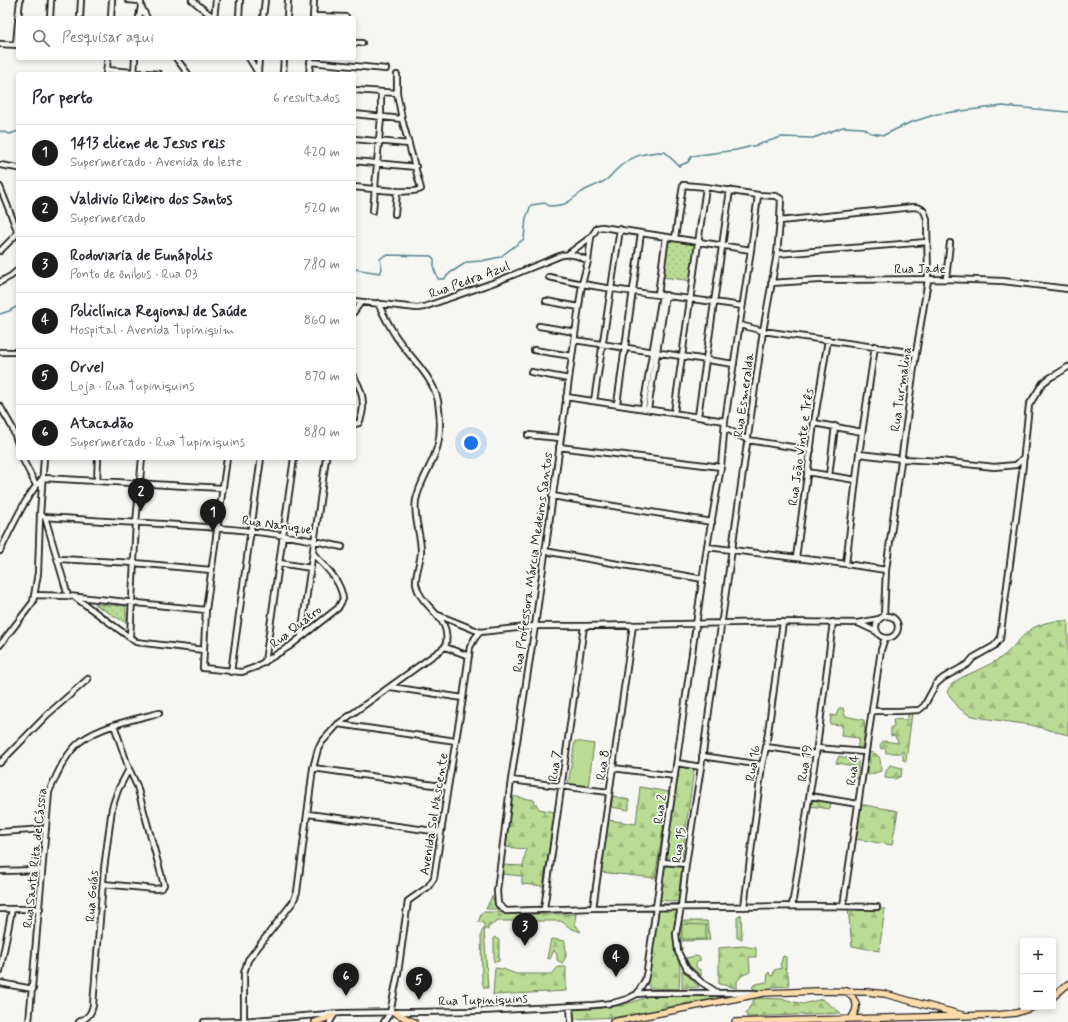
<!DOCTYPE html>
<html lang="pt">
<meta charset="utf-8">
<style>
:root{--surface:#fff;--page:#f7f7f7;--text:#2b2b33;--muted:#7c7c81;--line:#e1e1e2;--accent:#1c1c1c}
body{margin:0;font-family:Mynerve,sans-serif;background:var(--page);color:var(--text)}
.controls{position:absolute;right:12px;bottom:12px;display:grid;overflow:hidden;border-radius:4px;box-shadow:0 2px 6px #0003}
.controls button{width:36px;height:36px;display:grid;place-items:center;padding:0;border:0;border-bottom:1px solid var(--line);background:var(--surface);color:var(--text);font:20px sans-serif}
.you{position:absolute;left:471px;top:443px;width:14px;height:14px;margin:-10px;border:3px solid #fff;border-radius:50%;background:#1a73e8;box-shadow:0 0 0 6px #1a73e833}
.badge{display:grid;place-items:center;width:26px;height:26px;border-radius:50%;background:var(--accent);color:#fff;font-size:13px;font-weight:700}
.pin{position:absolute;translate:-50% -33px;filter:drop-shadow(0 1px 2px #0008)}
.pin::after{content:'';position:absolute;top:21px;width:14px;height:12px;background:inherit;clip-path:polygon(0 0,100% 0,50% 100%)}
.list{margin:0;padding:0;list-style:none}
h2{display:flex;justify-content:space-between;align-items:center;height:52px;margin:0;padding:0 16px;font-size:17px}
h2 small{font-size:13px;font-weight:400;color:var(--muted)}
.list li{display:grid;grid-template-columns:26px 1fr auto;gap:12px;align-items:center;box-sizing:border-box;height:56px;padding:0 16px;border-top:1px solid var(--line)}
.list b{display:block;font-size:15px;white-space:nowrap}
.list p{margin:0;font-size:13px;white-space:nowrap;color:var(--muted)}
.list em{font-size:13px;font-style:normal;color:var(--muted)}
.icon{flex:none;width:22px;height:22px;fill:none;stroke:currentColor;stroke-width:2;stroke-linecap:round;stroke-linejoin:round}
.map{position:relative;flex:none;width:1068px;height:1022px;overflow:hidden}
.search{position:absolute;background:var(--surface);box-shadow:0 2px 6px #0003;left:16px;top:16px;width:340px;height:44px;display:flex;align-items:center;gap:10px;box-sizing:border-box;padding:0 14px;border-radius:4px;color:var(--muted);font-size:15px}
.panel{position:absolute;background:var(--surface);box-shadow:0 2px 6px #0003;left:16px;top:72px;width:340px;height:388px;border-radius:4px}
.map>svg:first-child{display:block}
</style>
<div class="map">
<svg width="1068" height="1022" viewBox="0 0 1068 1022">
<defs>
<pattern id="forest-firs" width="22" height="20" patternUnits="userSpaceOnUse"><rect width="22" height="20" fill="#b9db94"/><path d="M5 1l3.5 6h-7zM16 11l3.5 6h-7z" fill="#9ebb7f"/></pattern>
<pattern id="park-dots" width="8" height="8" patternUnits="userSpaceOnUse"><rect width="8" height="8" fill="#b9db94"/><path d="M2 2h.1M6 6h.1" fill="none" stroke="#9ebb7f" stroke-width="1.8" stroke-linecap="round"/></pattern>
</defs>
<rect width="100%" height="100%" fill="#f6f6f2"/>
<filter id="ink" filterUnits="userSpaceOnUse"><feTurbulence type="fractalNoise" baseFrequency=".025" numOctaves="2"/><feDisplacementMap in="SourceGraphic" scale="8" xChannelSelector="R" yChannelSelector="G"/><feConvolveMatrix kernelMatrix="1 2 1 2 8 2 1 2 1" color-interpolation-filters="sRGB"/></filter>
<g filter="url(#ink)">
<path fill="url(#forest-firs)" stroke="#6a7c58" d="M1056 621H1068V735L1031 725 982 718 969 715 959 708 947 692C952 678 972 674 984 667 992 663 1002 658 1008 652 1016 644 1022 635 1033 628 1041 624 1047 622 1056 621Z
M839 708H843L845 716 864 720 865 731 862 749H857L859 738 841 736 842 725 830 724 831 715 836 716Z
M909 712 912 713 906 761 903 760V751L900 753H886L885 748 881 749 880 745 883 741 899 743 894 735 891 736V727H894L893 719 907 720Z
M869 752C882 754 880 760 881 771L868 775 866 766 870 763Z
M839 756 858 761V779L854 778V766L836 763Z
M890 765 902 768 901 776 895 779 885 778 886 771Z
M679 767 694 769 682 857H665Z
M640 787 669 792 655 878 600 872 608 820 636 824Z
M511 796 534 800 539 809 555 812 543 886 522 884V876L502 874 503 865 523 866V868L526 849 504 847Z
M613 796 629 800V810L611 807Z
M811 797 831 801 830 809 810 806Z
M859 804 898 811 892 845 855 839Z
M665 863 682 866 678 902 660 900Z
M492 896 498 909H486Z
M659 909H679L674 933 675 949 680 967 679 989 649 988C643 965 654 932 659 909Z
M848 909H885L879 951 852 946Z
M482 912H500L507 914H576L575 924 581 932 570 928 561 921H498L488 927V930L484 928 488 988H484L482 981 481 934 484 928V923L478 922Z
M741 914 742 939 737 938V918Z
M681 921H707L710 940 681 941 682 950H680L678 934Z
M494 937 499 940V961L494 962Z
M551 939 565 941 566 957 562 963 557 960V955L554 950 550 959 547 958Z
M742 946 756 948V957H749L750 972 743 975 737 981V988L719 984V948Z
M695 956 700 957V961L696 963V966L698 969 701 970V976L689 965 686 958Z
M783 956 786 957V969L784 968 788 974 789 986 772 987 762 991 755 990 752 987 755 984 767 982 768 973 769 972 770 975 773 976 774 970 782 968 780 966Z
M558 967H566V991L493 995 495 968 503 969 516 974H552Z
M682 970 699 987 682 988Z
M648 996H731L683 1004 642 1013 616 1017 574 1019 573 1010C600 1008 624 1008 648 996Z
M755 998 783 999 803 1004 822 999 841 1013 747 1017 746 1013Z"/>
<path fill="url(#park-dots)" stroke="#6a7c58" d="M667 238 698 243 693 281 662 277Z
M94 604 126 606V623Z"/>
<path fill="#b9db94" stroke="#6a7c58" d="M575 741 594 744 588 787 568 784Z
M682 924 706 925V939H682Z"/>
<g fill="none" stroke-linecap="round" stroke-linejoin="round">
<path stroke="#56858f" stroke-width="1.5" d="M0 131 10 134 18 131
M354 269 380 273 382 269 380 259 385 255 431 256 434 259V269L438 279H444L450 273 467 262 481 261 500 257 524 239 526 218 531 205 545 203 549 206C569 205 566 203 582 192 590 187 599 185 606 180 610 177 612 174 615 171 630 156 644 152 665 152L679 166 688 162 692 156 736 150 757 145 781 137 813 138 843 127 863 128 871 133 884 135 909 123 937 114 1002 106 1068 112
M0 314 9 311 18 306"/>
<defs>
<path id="minor" d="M128 0 140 1
M141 0V6L147 18
M192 0 214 18
M313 16 346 17
M18 18 20 0
M50 18 51 0
M80 18 81 0
M111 18 112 0
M139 18 141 6
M214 18 216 0
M239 18 240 0
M263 18 265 0
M287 18 288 0
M313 18 314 0
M354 43H362
M0 44 18 45
M16 45 18 23
M176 58 188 74
M249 58 258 73
M310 62 386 69
M107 70 159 74
M258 72 259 58
M106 74 108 58
M134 74 135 58
M283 74 284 58
M309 74 311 58
M354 90 397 93
M354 114 402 119
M354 139 409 144
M354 161 416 167
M0 165 18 168
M0 187 17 230
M354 187C367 188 412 195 421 189L402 119 397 93V75
M373 211 381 117V92
M395 214 397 191
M780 221 913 207C923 207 925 211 927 220L928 280 916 353 886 570
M591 237 588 261 582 284 535 626 511 780 497 891 498 904 506 911 593 908 820 906 877 907
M0 251 15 236 18 229
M568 254 591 237 597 228 602 227 751 250
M777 254 927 242
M549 277C612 292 678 296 742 306
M946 279 950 243
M0 282 11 276 18 270
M771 283 818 280 946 279 1003 281 1068 289
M658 294 666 237
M354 301 417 308 424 307 498 281 562 255C572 253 579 256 588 261
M546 301 579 307
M354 312 361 302
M740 325 763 331 916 353
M539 326 575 332
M574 340 734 364
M534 350 572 356
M0 352H18
M531 372 569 379
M354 377C363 391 366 407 359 423L354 424
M566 397 725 421
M594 401 620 229
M617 404 641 233
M0 406 12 427 18 444
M643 408 662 295
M648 409 666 295
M674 413 706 187
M698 416 730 190
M814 423 862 432
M725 428 748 440 811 450
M528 435 560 438
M559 447 721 467
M859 454 902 459 940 461 994 467 1016 465 1024 457
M22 458 36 485
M227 458 206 610 203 668 242 672 256 667 290 646 338 608 343 599C341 580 325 567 313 553
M807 472 856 480
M829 476 835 426
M97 481 98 458
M552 496 712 522
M40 515 45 517C79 519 112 522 146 523 212 527 278 531 342 547
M45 517 68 596
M707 547 846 564 886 570 884 616
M0 551C13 526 24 498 43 478L222 488
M544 551 703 579
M796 558 814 423 828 340
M59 559 135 563 211 570
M279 563 311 568
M846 564 859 454 875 346
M34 595 68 596 206 610
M76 598 136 642 204 650
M438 615 480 632 535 626H584L783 622 858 623 879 619
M876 627a11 11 0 1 1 22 0a11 11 0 1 1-22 0Z
M858 623 877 632
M301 636 326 458
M130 637 136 523 142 458
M0 645 33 602 38 573 40 515 44 458
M445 647 469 656
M265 662 294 458
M231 672 261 458
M391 687 463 698
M872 711H899L919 710 924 706 936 684 943 678 968 664 973 658 994 646 1000 639 1022 473 1029 405 1043 383 1051 377 1057 374 1068 367
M338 724 456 741
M766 747 816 754
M817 748 865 752
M702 756 762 765
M0 763 48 714 88 679
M677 763 701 767
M313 768 448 787
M613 768 675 776
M511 780 609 792
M810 796 858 804
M308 814 441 832
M0 832 46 829
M663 862 686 864
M0 871 42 870
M103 884 155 889 162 888 164 885 137 786 129 769 114 725
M792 906 816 754 833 622
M843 906 881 650 885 638
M744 907 762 765 766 747 783 622
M593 908 633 625
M0 909H40
M544 909 584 626
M0 971 12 909
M0 983 33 989
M718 993 701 982 687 969 678 952 676 934 681 907 686 864 701 767 763 331 777 254 780 221 781 199 776 196 758 195
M637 994 645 980 647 971 707 547 721 467 725 421 751 250 758 195 706 187 683 185 675 238
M570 1006 571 1022
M244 1021V973L248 960 293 902 297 892 313 768 318 749 322 742 338 724 445 647C454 616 421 610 416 584 415 573 421 562 421 551 421 534 413 517 416 500 420 480 434 463 438 444 441 431 440 414 438 401 433 376 409 357 395 335 389 325 383 314 378 303
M29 1022 49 792C57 774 65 754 81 741 101 726 136 719 159 713
M79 1022C88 1017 91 1015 93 1005L104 869 112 808 118 790 129 769
M204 1022 244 1021 341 1013 480 1011 594 1005 613 1003 627 999 637 994 648 993H756
M330 1022 334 1015
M384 1022 390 1013 398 973 408 901 428 887 434 878 448 787 463 698 470 647 475 638 480 632"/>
<path id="major" d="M846 991C857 1001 860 1005 851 1019
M1053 997 1068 984
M395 1013 414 1022
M315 1022 333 1016
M613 1022 764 993 819 991 868 992 885 994 966 1016
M735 1022 996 1015 1016 1013 1034 1007"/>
</defs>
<use href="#minor" stroke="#1c1c1c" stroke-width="8"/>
<use href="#major" stroke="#1c1c1c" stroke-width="8"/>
<use href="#minor" stroke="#f6f6f2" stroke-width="4.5"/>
<use href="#major" stroke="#fddcac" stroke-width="5.5"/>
</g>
</g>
<g text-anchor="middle" stroke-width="3.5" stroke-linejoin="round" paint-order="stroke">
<g font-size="13" fill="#1c1c1c" stroke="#f6f6f2">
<text x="920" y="273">Rua Jade</text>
<text transform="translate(469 279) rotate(-20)" y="5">Rua Pedra Azul</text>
<text transform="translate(900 389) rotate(-82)" y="5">Rua Turmalina</text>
<text transform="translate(743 395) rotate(-82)" y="5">Rua Esmeralda</text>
<text transform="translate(800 447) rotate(-82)" y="5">Rua João Vinte e Três</text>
<text transform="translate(277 524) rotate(8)" y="5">Rua Nanuque</text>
<text transform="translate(532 562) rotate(-82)" y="5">Rua Professora Márcia Medeiros Santos</text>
<text transform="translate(295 626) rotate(-38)" y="5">Rua Quatro</text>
<text transform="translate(752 763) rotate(-81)" y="5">Rua 16</text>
<text transform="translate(804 763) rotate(-81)" y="5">Rua 19</text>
<text transform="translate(602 765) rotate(-82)" y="5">Rua 8</text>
<text transform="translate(554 766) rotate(-82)" y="5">Rua 7</text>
<text transform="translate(852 770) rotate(-82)" y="5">Rua 4</text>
<text transform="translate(659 809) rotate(-82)" y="5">Rua 2</text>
<text transform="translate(433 814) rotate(-81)" y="5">Avenida Sol Nascente</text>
<text transform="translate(678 845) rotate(-82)" y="5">Rua 15</text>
<text transform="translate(34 858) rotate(-84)" y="5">Rua Santa Rita de Cássia</text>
<text transform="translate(91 896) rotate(-86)" y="5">Rua Goiás</text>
<text transform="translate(483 999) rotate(-2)" y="5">Rua Tupiniquins</text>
</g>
</g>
</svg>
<div class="controls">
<button>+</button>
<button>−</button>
</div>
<div class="you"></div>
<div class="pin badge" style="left:213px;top:532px">1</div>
<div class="pin badge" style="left:141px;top:511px">2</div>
<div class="pin badge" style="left:525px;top:946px">3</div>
<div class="pin badge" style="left:616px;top:977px">4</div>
<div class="pin badge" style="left:419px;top:1000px">5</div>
<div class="pin badge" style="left:346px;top:996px">6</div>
<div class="search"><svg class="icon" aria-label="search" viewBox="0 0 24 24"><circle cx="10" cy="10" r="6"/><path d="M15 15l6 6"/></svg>Pesquisar aqui</div>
<section class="panel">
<h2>Por perto<small>6 resultados</small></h2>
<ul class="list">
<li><span class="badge">1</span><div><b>1413 eliene de Jesus reis</b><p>Supermercado · Avenida do leste</p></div><em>420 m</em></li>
<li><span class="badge">2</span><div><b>Valdivio Ribeiro dos Santos</b><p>Supermercado</p></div><em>520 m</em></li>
<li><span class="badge">3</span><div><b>Rodoviaria de Eunápolis</b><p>Ponto de ônibus · Rua 03</p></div><em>780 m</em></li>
<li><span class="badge">4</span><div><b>Policlínica Regional de Saúde</b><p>Hospital · Avenida Tupiniquim</p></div><em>860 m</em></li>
<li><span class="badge">5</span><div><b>Orvel</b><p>Loja · Rua Tupiniquins</p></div><em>870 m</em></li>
<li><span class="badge">6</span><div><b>Atacadão</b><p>Supermercado · Rua Tupiniquins</p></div><em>880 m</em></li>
</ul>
</section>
</div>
